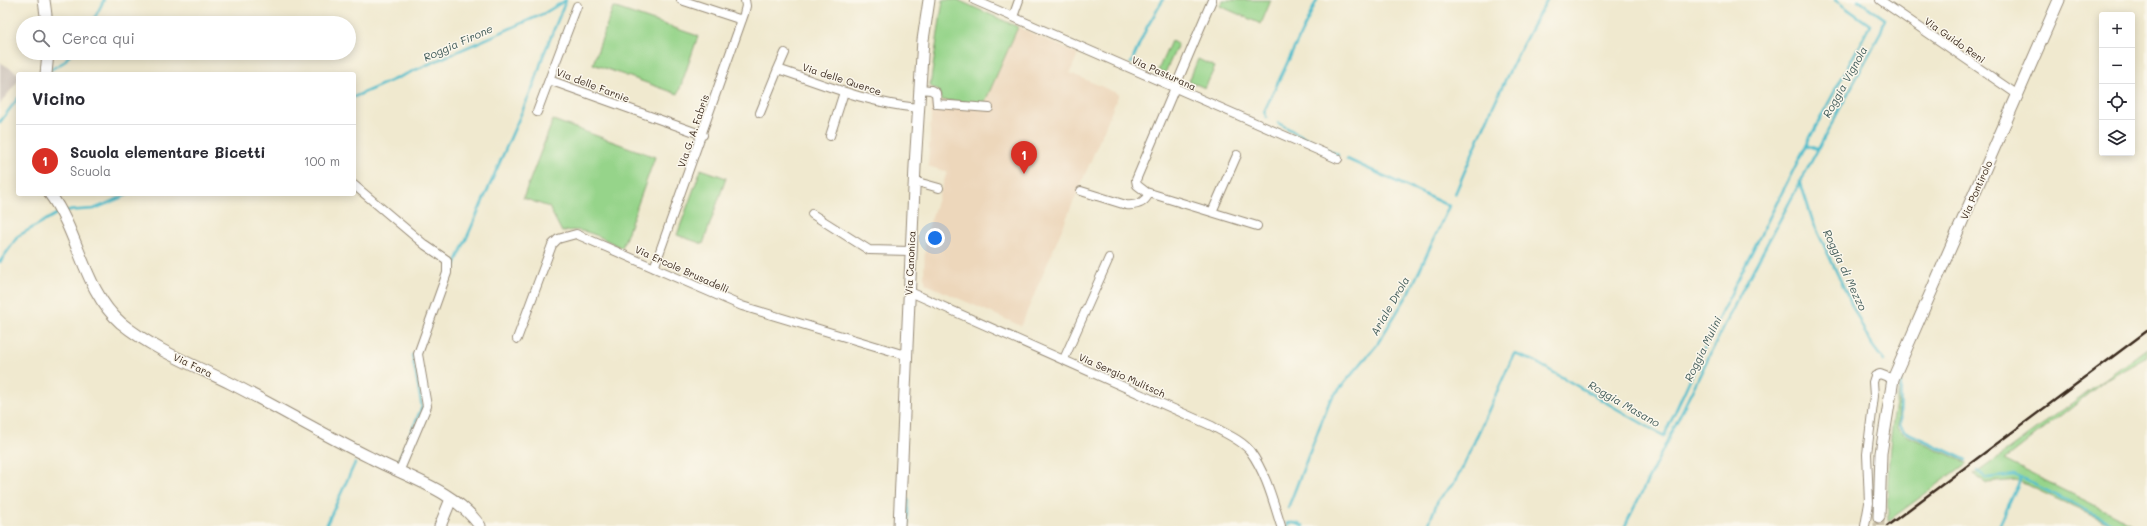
<!DOCTYPE html>
<html lang="it">
<meta charset="utf-8">
<style>
:root{--surface:#fff;--page:#f2f2f3;--text:#2b2b33;--muted:#7c7c81;--line:#e1e1e2;--accent:#d93025}
body{margin:0;font-family:Mali,sans-serif;background:var(--page);color:var(--text)}
.controls{position:absolute;right:12px;top:12px;display:grid;overflow:hidden;border-radius:4px;box-shadow:0 2px 10px #0003}
.controls button{width:36px;height:36px;display:grid;place-items:center;padding:0;border:0;border-bottom:1px solid var(--line);background:var(--surface);color:var(--text);font:20px sans-serif}
.you{position:absolute;left:935px;top:238px;width:14px;height:14px;margin:-10px;border:3px solid #fff;border-radius:50%;background:#1a73e8;box-shadow:0 0 0 6px #1a73e833}
.badge{display:grid;place-items:center;width:26px;height:26px;border-radius:50%;background:var(--accent);color:#fff;font-size:13px;font-weight:700}
.pin{position:absolute;translate:-50% -33px;filter:drop-shadow(0 1px 2px #0008)}
.pin::after{content:'';position:absolute;top:21px;width:14px;height:12px;background:inherit;clip-path:polygon(0 0,100% 0,50% 100%)}
.list{margin:0;padding:0;list-style:none}
h2{display:flex;justify-content:space-between;align-items:center;height:52px;margin:0;padding:0 16px;font-size:17px}
h2 small{font-size:13px;font-weight:400;color:var(--muted)}
.list li{display:grid;grid-template-columns:26px 1fr auto;gap:12px;align-items:center;box-sizing:border-box;height:72px;padding:0 16px;border-top:1px solid var(--line)}
.list b{display:block;font-size:15px;white-space:nowrap}
.list p{margin:0;font-size:13px;white-space:nowrap;color:var(--muted)}
.list em{font-size:13px;font-style:normal;color:var(--muted)}
.icon{flex:none;width:22px;height:22px;fill:none;stroke:currentColor;stroke-width:2;stroke-linecap:round;stroke-linejoin:round}
.map{position:relative;flex:none;width:2147px;height:526px;overflow:hidden}
.search{position:absolute;background:var(--surface);box-shadow:0 2px 10px #0003;left:16px;top:16px;width:340px;height:44px;display:flex;align-items:center;gap:10px;box-sizing:border-box;padding:0 14px;border-radius:22px;color:var(--muted);font-size:15px}
.panel{position:absolute;background:var(--surface);box-shadow:0 2px 10px #0003;left:16px;top:72px;width:340px;height:124px;border-radius:4px}
.map>svg:first-child{display:block}
</style>
<div class="map">
<svg width="2147" height="526" viewBox="0 0 2147 526">
<rect width="100%" height="100%" fill="#fbf7ec"/>
<filter id="ink" filterUnits="userSpaceOnUse"><feTurbulence type="fractalNoise" baseFrequency=".025" numOctaves="2"/><feDisplacementMap in="SourceGraphic" scale="8" xChannelSelector="R" yChannelSelector="G"/><feConvolveMatrix kernelMatrix="1 2 1 2 8 2 1 2 1" color-interpolation-filters="sRGB"/></filter>
<filter id="wash" filterUnits="userSpaceOnUse"><feTurbulence type="fractalNoise" baseFrequency=".012" numOctaves="4" result="noise"/><feDisplacementMap in="SourceGraphic" scale="16" xChannelSelector="R" yChannelSelector="G"/><feGaussianBlur stdDeviation="0.9" result="paint"/><feColorMatrix in="noise" values="0 0 0 0 0 0 0 0 0 0 0 0 0 0 0 0 0 1.4 0 .05"/><feComposite in="paint" operator="in"/></filter>
<g filter="url(#wash)">
<rect width="100%" height="100%" fill="#f0e9cf"/>
<path fill="#edd7bb" d="M1018 27 1078 54 1070 73 1119 94 1021 326 926 284 924 277 925 237 947 172 928 166 932 100 984 104Z"/>
<path fill="#ccc2b9" d="M0 62 19 74 18 81 0 104Z"/>
<path fill="#96d48a" stroke="#687f54" d="M943 0H958L1018 27 984 104 941 100 939 91 930 86Z
M1223 0H1271L1261 24 1220 6Z
M613 7 698 36 678 94 593 64Z
M1171 41 1178 44 1165 73 1158 70Z
M1198 59 1215 67 1205 88 1189 81Z
M553 120 655 157 622 248C601 238 585 226 562 232L549 207 523 198Z
M701 169 726 178 703 244 677 235Z
M2147 348V357L2107 379 2004 460 2136 526H2115L2016 480 1987 483 1974 475Z
M1899 388 1898 428 1904 434 1967 463 1888 521C1887 475 1889 433 1899 388Z"/>
<g fill="none" stroke-linecap="round" stroke-linejoin="round">
<path stroke="#51bdcc" stroke-width="2.5" d="M92 23 104 0
M1131 63 1147 27 1163 0
M50 70 64 62 71 53
M354 97 543 14 566 0
M1267 118 1264 112 1317 0
M0 122 18 98
M1278 123 1338 155
M1806 145 1870 25 1835 0
M1800 181 1813 222 1869 341 1884 361
M1455 194C1483 128 1511 62 1547 0
M65 211 94 209 129 194
M0 262 18 236 58 213
M450 276 535 82 543 56 566 0
M1901 379 1900 425 1904 431 1966 460
M398 462 422 407 412 355
M1977 471 1987 478 2015 475 2118 526
M1288 508 1330 400 1376 346 1410 291 1449 206 1347 159
M326 526 355 463
M908 526V500
M1288 526V523H1295L1304 526
M1428 526 1438 500 1454 483 1462 469 1514 354 1532 360 1664 436 1712 331 1806 145 1817 149
M1625 526 1740 294 1880 34 1885 19 1858 0
M1999 526 2021 478"/>
</g>
</g>
<g filter="url(#ink)">
<g fill="none" stroke-linecap="round" stroke-linejoin="round">
<path stroke="#ccc3ac" stroke-width="11" stroke-dasharray="11 5.5" stroke-linecap="butt" d="M1879 517V526"/>
<defs>
<path id="street" d="M681 0 742 20
M974 0 1338 159
M1212 0 1136 180 1137 185 1146 192 1257 226
M1880 0 2018 95
M577 6 549 80 703 135
M1013 17 1019 0
M785 53 778 69C825 85 868 103 918 108
M919 89 931 90 936 93 937 104 989 108
M537 112 549 80
M760 113 778 69
M830 136 844 92
M914 181 939 188
M354 185 425 245 447 260V273L418 354 427 406 399 472
M1081 191 1126 205C1137 206 1145 203 1149 193
M1212 212 1237 155
M812 214 869 250 910 251
M654 268 744 14 746 6 745 0
M908 291 1212 426C1224 433 1242 440 1250 451 1266 473 1273 501 1281 526
M517 339 552 245 558 239 576 234 742 306 905 355
M1064 359 1109 258
M1865 526 1869 503 1867 454 1874 396 1873 382 1875 376 1880 374 1893 379"/>
<path id="secondary" d="M44 0 47 23
M46 74 48 53
M50 194C79 233 84 291 121 323 154 350 194 365 232 384 279 408 324 435 371 458 409 478 454 490 480 526
M1879 517 1881 453 1893 379 2059 0
M440 526 451 499
M899 526 915 166 923 40 929 0"/>
</defs>
<use href="#street" stroke="#968a76" stroke-width="10"/>
<use href="#secondary" stroke="#968a76" stroke-width="13"/>
<use href="#street" stroke="#fff" stroke-width="8"/>
<use href="#secondary" stroke="#fff" stroke-width="11"/>
<path stroke="#3b2a1e" stroke-width="2.5" d="M1887 526 2147 331"/>
</g>
</g>
<g text-anchor="middle" stroke-width="3" stroke-linejoin="round" paint-order="stroke">
<g font-size="10" fill="#3b2a1e" stroke="#fbf7ec">
<text transform="translate(1955 40) rotate(35)" y="4">Via Guido Reni</text>
<text transform="translate(1164 73) rotate(24)" y="4">Via Pasturana</text>
<text transform="translate(842 79) rotate(18)" y="4">Via delle Querce</text>
<text transform="translate(593 85) rotate(21)" y="4">Via delle Farnie</text>
<text transform="translate(693 131) rotate(-71)" y="4">Via G. A. Fabris</text>
<text transform="translate(1976 190) rotate(-66)" y="4">Via Pontirolo</text>
<text transform="translate(910 263) rotate(-87)" y="4">Via Canonica</text>
<text transform="translate(682 269) rotate(24)" y="4">Via Ercole Brusadelli</text>
<text transform="translate(193 365) rotate(26)" y="4">Via Fara</text>
<text transform="translate(1122 375) rotate(24)" y="4">Via Sergio Mulitsch</text>
</g>
<g font-size="11" font-style="italic" fill="#435d5b" stroke="#fbf7ec">
<text transform="translate(458 43) rotate(-24)" y="4">Roggia Firone</text>
<text transform="translate(1845 82) rotate(-61)" y="4">Roggia Vignola</text>
<text transform="translate(1845 270) rotate(65)" y="4">Roggia di Mezzo</text>
<text transform="translate(1390 306) rotate(-60)" y="4">Ariale Drola</text>
<text transform="translate(1703 349) rotate(-64)" y="4">Roggia Mulini</text>
<text transform="translate(1624 404) rotate(30)" y="4">Roggia Masano</text>
</g>
</g>
</svg>
<div class="controls">
<button>+</button>
<button>−</button>
<button><svg class="icon" aria-label="locate" viewBox="0 0 24 24"><circle cx="12" cy="12" r="6"/><path d="M12 2v4M12 18v4M2 12h4M18 12h4"/></svg></button>
<button><svg class="icon" aria-label="layers" viewBox="0 0 24 24"><path d="M12 4l9 5-9 5-9-5zM3 14l9 5 9-5"/></svg></button>
</div>
<div class="you"></div>
<div class="pin badge" style="left:1024px;top:174px">1</div>
<div class="search"><svg class="icon" aria-label="search" viewBox="0 0 24 24"><circle cx="10" cy="10" r="6"/><path d="M15 15l6 6"/></svg>Cerca qui</div>
<section class="panel">
<h2>Vicino<small></small></h2>
<ul class="list">
<li><span class="badge">1</span><div><b>Scuola elementare Bicetti</b><p>Scuola</p></div><em>100 m</em></li>
</ul>
</section>
</div>
